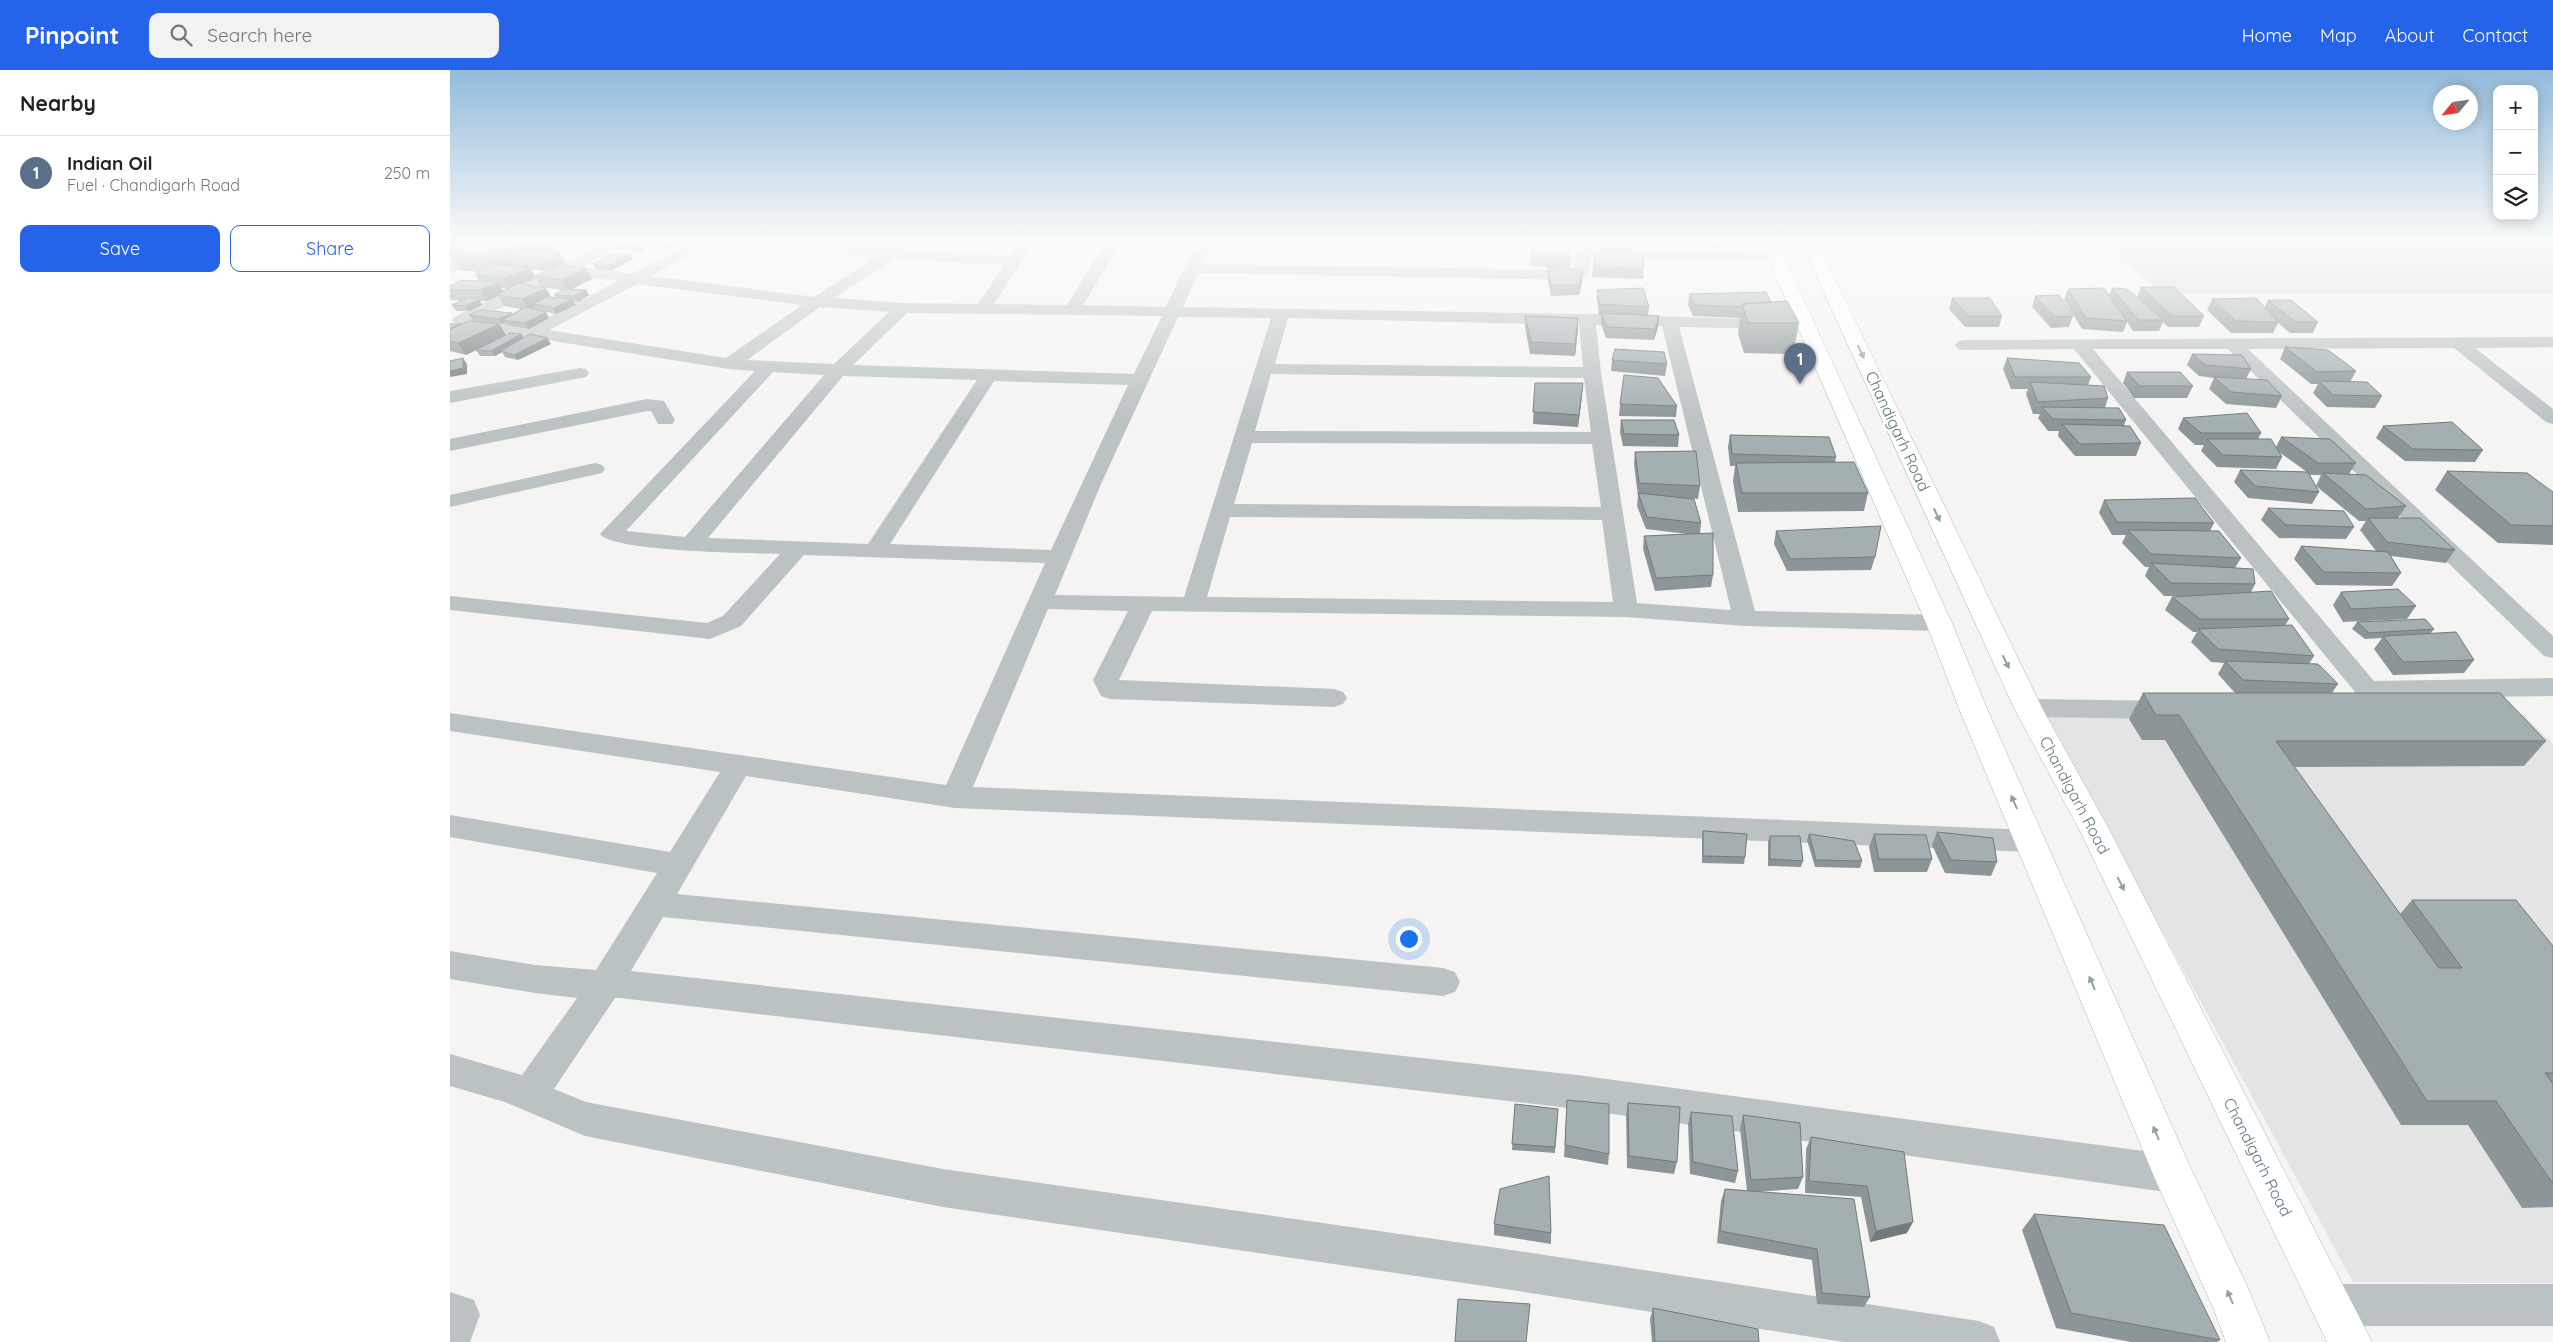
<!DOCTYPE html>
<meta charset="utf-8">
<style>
:root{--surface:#fff;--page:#f2f2f2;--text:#222;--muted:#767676;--line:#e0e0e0;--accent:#2563eb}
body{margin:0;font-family:Quicksand,sans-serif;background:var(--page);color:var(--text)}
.controls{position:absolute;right:15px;top:15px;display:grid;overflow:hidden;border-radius:10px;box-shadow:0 2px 12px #0003}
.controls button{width:45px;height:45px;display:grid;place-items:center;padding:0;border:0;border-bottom:1px solid var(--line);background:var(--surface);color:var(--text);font:25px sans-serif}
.compass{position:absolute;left:1983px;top:15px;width:45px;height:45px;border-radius:50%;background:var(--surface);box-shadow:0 2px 12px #0003;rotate:241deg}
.you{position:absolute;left:958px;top:868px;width:18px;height:18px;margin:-12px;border:4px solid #fff;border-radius:50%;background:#1a73e8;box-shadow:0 0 0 8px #1a73e833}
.badge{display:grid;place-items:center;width:32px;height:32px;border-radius:50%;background:var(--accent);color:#fff;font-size:16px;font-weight:700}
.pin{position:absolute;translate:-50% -41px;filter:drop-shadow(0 1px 2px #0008)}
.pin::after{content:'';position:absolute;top:26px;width:18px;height:15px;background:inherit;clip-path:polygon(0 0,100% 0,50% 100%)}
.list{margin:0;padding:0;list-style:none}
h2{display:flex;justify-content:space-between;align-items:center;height:65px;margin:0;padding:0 20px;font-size:21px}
h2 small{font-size:16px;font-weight:400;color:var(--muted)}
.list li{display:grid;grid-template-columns:32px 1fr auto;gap:15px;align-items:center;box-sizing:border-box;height:75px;padding:0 20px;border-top:1px solid var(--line)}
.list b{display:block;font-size:19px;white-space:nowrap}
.list p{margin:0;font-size:16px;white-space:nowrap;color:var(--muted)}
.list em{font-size:16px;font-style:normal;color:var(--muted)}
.actions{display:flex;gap:10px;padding:15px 20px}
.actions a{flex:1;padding:11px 0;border:1px solid var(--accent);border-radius:10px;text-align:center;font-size:18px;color:var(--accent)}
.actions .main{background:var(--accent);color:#fff}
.icon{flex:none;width:28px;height:28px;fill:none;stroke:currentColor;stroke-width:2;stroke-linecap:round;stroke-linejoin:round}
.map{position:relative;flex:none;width:2103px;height:1272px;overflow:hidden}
header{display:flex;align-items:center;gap:30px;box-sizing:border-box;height:70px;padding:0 25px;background:var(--accent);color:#fff}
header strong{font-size:24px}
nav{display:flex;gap:28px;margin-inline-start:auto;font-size:18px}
.search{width:350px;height:45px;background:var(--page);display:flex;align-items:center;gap:12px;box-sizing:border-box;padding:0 18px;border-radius:10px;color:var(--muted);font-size:19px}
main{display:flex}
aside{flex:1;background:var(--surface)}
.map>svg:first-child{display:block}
</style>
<header>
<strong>Pinpoint</strong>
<div class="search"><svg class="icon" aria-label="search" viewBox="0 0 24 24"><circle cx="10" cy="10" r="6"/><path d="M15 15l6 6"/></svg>Search here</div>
<nav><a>Home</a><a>Map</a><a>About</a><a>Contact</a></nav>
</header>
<main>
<aside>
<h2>Nearby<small></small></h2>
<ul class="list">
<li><span class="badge" style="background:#5c6f8a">1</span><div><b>Indian Oil</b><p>Fuel · Chandigarh Road</p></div><em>250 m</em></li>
</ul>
<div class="actions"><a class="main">Save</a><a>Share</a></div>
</aside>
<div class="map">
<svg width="2103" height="1272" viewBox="0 0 2103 1272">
<rect width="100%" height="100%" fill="#f5f4f2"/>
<path fill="#e3e4e3" d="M2074 645 2103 674V1213L1903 1212 1641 730 1592 647Z"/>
<path fill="#d6dad1" d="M1651 174H2103V224H1715Z"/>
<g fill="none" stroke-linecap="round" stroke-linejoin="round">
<defs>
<path id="primary" d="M1312 174H1328L1502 553 1538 641 1737 1090 1798 1218 1820 1272H1776L1764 1240 1703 1104 1510 641 1476 553Z
M1352 174H1368L1592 638 1659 759 1922 1272H1877L1629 759 1564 638Z"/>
</defs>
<use href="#primary" stroke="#afb6b8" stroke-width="1"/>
<path fill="#bbc2c4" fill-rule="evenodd" d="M42 174H62L0 204V193Z
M153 174H172L132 197 182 204 239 174H258L201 206 364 227 426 187 346 178 339 174H391L560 186 568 174H583L544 234 617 235 655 174H670L633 235 716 237 746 174H761L752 194 1125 200 1126 182 1134 177 1330 183 1333 186 1330 189 1325 191 1141 187C1140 201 1141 206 1126 210L748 203 733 237 1137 244 1332 250 1334 254 1332 258 1326 259 1229 257 1305 541 1489 545 1498 548 1501 553 1498 558 1489 561 1295 556 1176 547 702 541 669 610 884 619 893 622 897 628 893 634 884 637 660 629 651 626 643 610 678 541 598 539 523 717 1581 760 1591 763 1596 771 1591 779 1581 782 505 738 296 706 227 824 993 898 1005 902 1010 912 1005 922 993 926 213 847 181 901 1127 1005 1723 1085 1736 1091 1742 1104 1736 1117 1723 1123 1127 1039 170 928H165L104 1019 136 1032 493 1099 1062 1180 1529 1251 1544 1257 1550 1272H1394L1062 1220 493 1137 135 1066 55 1032 0 1016V984L72 1005 127 928 85 923 0 909V881L85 895 146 900 207 803 0 767V745L220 782 270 702 0 661V643L496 715 595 493 354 485 291 556 260 569 0 540V526L257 553 273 546 330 484C302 483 163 482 150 464L305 301 279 299 10 256 2 251 4 247ZM444 189 554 195 528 234 453 233 384 228ZM118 205 168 211 80 257 28 249ZM187 214 352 235 276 288 99 260ZM370 237 439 242 384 294 297 290ZM457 243 712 246 684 304 403 295ZM728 247 821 248 734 527 605 525 651 414ZM838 248 1129 255 1133 297 825 294ZM1146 255 1212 256 1281 540 1187 533 1151 303ZM323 302 374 305 235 467 176 461ZM821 304 1134 308 1141 362 805 361ZM393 306 527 310 418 474 258 468ZM544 311 678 315 601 480 440 474ZM802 373 1142 374 1151 437 784 434ZM780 447 1152 450 1163 532 757 527Z
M2103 267V277L2025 278 2103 339V354L2096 352 2004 278 1798 279 2103 566V588L2094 586 1778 279H1643L1924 611 2103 608V626L1932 628 1933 633 1927 644 1899 651 1890 648 1886 642 1890 636 1907 631 1905 622 1624 279 1514 280 1508 279 1505 275 1508 271 1514 270Z
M130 298 136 299 139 303 136 307 0 333V321Z
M197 329 214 331 225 350 222 354H208L201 341H197L0 381V369Z
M145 393 152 395 155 399 152 403 0 437V425Z
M1578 629 1720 631 1729 634 1733 640 1729 646 1720 649 1578 647 1569 644 1565 638 1569 632Z
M1882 1214H2103V1256H1882L1867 1250 1861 1235 1867 1220Z
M0 1222 24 1230 30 1245 20 1272H0Z"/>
<use href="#primary" fill="#fff" fill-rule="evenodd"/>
</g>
<path fill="#8c9698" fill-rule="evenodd" d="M0 174H13L5 179 0 178Z
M128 174H155L148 177Z
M162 174 196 177 189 183 165 179Z
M206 174H228L219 179 207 177Z
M1178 174H1271V178Z
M109 176 97 181 115 192 111 196 136 198 142 209 121 219 136 220 139 225 128 232H124L126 235 106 244 88 240 99 248 79 259 57 255 55 253 52 254H49L56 265 71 264 74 267 101 274 68 290 55 287 52 282 45 286H30L26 280 45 271 16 285 0 281V254H48L23 251 19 245 62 244 71 239 54 236 48 226 37 231H30L32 235 20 241H6L2 235 12 231 1 230 0 229V216L29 211 25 204 29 202 9 200 2 189H0V181L6 182ZM81 199 96 201 85 206 91 217 112 220 104 225 106 228H102L73 214 86 208ZM51 218 58 219 54 221Z
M180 184 183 189 160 201 146 199 143 194Z
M1081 186 1121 188 1120 198 1106 197 1132 211 1129 225 1101 226 1097 207 1098 197 1080 196Z
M1143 197 1194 198 1193 209 1142 207Z
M1691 217 1754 246 1749 257H1718L1713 252 1709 261H1683L1677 252 1673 262 1632 259 1614 230 1618 219 1659 225 1662 218 1687 227Z
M1147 220 1199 237 1198 246H1209L1208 257 1204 270 1156 268 1151 254V245H1149L1147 230Z
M1239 224 1321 232 1349 253 1343 284 1294 283 1288 264 1290 248 1243 246 1238 235Z
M1585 226 1623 246 1619 257 1601 258 1582 237Z
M1502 228 1552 246 1549 257H1515L1499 239Z
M1762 229 1815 237 1818 230 1868 252 1863 263H1840L1828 253 1823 263H1781L1757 240Z
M1075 246 1128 259 1125 286 1080 284 1075 257Z
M1835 277 1906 301 1900 312 1932 326 1925 338 1877 337 1863 323 1868 314H1861L1830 289Z
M1742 284 1801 299 1796 309 1832 326 1826 338 1776 334 1759 319 1764 308 1749 306 1737 295Z
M1557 288 1641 307 1638 315 1658 328 1655 338 1676 350 1674 355 1691 373 1686 386H1625L1608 366 1609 361H1598L1588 348 1590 344H1583L1576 324 1578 319H1561L1553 299Z
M1162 290 1217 294 1215 306 1161 301Z
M1677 302 1743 316 1737 328H1684L1673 313Z
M1085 313 1132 325 1128 357 1083 354Z
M1170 334 1227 336 1226 347 1169 346Z
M1733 348 1811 363 1808 369 1826 377 1831 367 1906 393 1899 404 1956 436 1948 448 2005 480 1996 493 1941 486 1951 503 1942 516 1866 515 1844 489 1851 476 1926 481 1910 460 1916 451H1909L1866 416 1869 422 1862 434 1798 428 1784 412 1790 400 1857 402 1829 382 1832 387 1826 399 1767 397 1751 381 1754 375H1745L1728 359ZM1859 404 1861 405H1871L1866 416Z
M1171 350 1229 365 1228 377 1173 376 1170 362Z
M1933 356 2033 380 2025 392 1955 391 1926 368Z
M1280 365 1386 387 1385 392 1418 423 1414 441 1288 442 1283 411 1285 396H1280L1278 377Z
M1185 382 1250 416 1248 429 1235 428 1251 453 1250 464 1263 505 1261 517 1205 521 1193 479 1194 466 1237 464 1196 459 1187 436 1188 426 1184 394Z
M1997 401 2103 422V475L2048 473 1985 420Z
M1654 430 1764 453 1760 461 1791 488 1785 498 1805 514 1801 522 1839 549 1835 556 1864 586 1859 594 1888 614 1882 623 2096 671 2074 696 1844 697 1950 844 1962 830 2103 876V1137L2072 1138 2018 1055H1951L1715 670H1692L1679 649 1693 623H1785L1768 604 1774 593 1761 592 1741 572 1747 562H1743L1715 540 1722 527 1734 526H1714L1695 506 1699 497H1695L1672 473 1676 465H1662L1649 443Z
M1818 438 1904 457 1896 469 1829 468 1811 450Z
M1326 461 1425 487 1421 500 1337 501 1324 474Z
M1891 522 1966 536 1957 549 1893 552 1883 535Z
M1907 552 1984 559 1981 563 2024 590 2014 603 1943 605 1924 579 1932 568 1915 569 1902 559Z
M1253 761 1295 787 1294 794 1252 793V768Z
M1487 762 1547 792 1541 806 1495 803 1482 775Z
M1359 764 1412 791 1410 798 1365 797 1357 770Z
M1424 764 1482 789 1477 802H1424L1419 777Z
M1320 766 1353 791 1351 797 1318 796V772Z
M1117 1030 1159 1084 1158 1095 1114 1087Z
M1178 1033 1227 1092 1224 1104 1177 1098 1176 1045Z
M1065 1034 1108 1039 1105 1083 1062 1080Z
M1241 1042 1288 1101 1285 1113 1240 1104 1238 1054Z
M1293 1045 1353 1107 1348 1119 1304 1122 1420 1227 1414 1237 1367 1234 1362 1190 1267 1173 1271 1131 1275 1119 1297 1121 1290 1058Z
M1361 1067 1454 1082 1457 1163 1420 1172 1411 1127 1355 1123 1356 1079Z
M1584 1144 1770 1270 1767 1272H1681L1606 1258 1572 1160Z
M1044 1154 1101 1163V1174L1044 1165Z
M1203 1238 1309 1272H1202L1200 1249Z"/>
<path fill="#727a7c" d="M3 174H13L5 179Z
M67 174H108L109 176 78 189 61 187 66 194 45 203 36 188Z
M147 174H155L148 177Z
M191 174H195L196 177 189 183 186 178Z
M217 174H228L219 179Z
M109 181 115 192 105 202 99 191Z
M180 184 183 189 160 201 157 196Z
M80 198 86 208 61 219 54 208Z
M136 198 142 209 118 221 112 210Z
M1133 200 1132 211 1129 225V215Z
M48 212 54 223 47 225 48 226 37 231 31 220Z
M96 218 102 229 84 234 85 237 79 240 72 229Z
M136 220 139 225 128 232 125 226Z
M29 229 32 235 20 241 16 236Z
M122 229 126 235 106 244 103 238Z
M96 242 99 248 79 259 75 253Z
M62 243 65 248 53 250 55 253 52 254 49 249Z
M1209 246 1208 257 1204 270 1205 259Z
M1128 248V259L1125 286V274Z
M49 254 56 265 16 285 8 273Z
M71 264 75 269 51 281 52 282 45 286 41 281Z
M97 268 101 274 68 290 64 285Z
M13 288 17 294V304L0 307V301Z
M1133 313 1132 325 1128 357 1129 345Z
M1463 1152 1457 1163 1420 1172 1426 1161Z"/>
<path fill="#a3afb1" stroke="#727a7c" d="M22 174H67L36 188 0 185Z
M165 174H191L186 178Z
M1083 174H1117L1121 188 1081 186Z
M1146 178 1193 180 1194 198 1143 197Z
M78 179 109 181 99 191 61 187Z
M0 181 6 182 0 184Z
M164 183 180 184 157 196 143 194Z
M44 194 80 198 54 208 25 204Z
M108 195 136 198 112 210 85 206Z
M1098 197 1133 200 1129 215H1101Z
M11 210 48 212 31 220H0V216Z
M68 213 96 218 72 229 47 225Z
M1691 217H1724L1754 246H1722Z
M1193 218 1199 237 1150 234 1147 220Z
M1654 218 1677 251 1636 248 1618 219Z
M1662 218 1677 219 1714 250H1688Z
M113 219 136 220 125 226 104 225Z
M1316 222 1321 232 1292 234V237L1245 235 1239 224Z
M1609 225 1623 246 1605 247 1585 226Z
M97 227 122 229 103 238 84 234Z
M17 228 29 229 16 236 2 235Z
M1502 228H1540L1552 246H1518Z
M1806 228 1828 252 1786 251 1762 229Z
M1818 230H1841L1868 252H1845Z
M1337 231 1349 253H1298L1292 234Z
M75 237 96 242 75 253 53 250Z
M30 240 62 243 49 249 19 245Z
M1151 243 1209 246 1205 259 1157 257Z
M1075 246 1128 248 1125 274 1081 272Z
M19 251 49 254 8 273 0 271V259Z
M0 254H12L0 259Z
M60 263 71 264 41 281 26 280Z
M80 264 97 268 64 285 51 281Z
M1835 277 1878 280 1906 301 1867 302Z
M1165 279 1214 282 1217 294 1162 290Z
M1742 284 1792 285 1801 299 1755 295Z
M13 288V298L0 301V291Z
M1557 288 1629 293 1641 307H1565Z
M1677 302H1730L1743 316H1689Z
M1174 305 1208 308 1227 336 1170 334Z
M1764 307 1817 310 1832 326 1781 322Z
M1869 311 1917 312 1932 326 1883 325Z
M1580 312 1654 316 1658 328 1588 332Z
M1085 313H1133L1129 345 1083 342Z
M1592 337 1669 338 1676 350 1603 349Z
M1797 343 1811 363H1751L1733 348Z
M1171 350H1224L1229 365 1174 364Z
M2002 352 2033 380 1963 379 1933 356Z
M1612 354 1680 356 1691 373 1630 374Z
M1280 365 1379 367 1386 387 1282 384Z
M1831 367 1880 369 1906 393H1868Z
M1757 369H1821L1832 387 1773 385Z
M1246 381 1250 416 1189 413 1185 382Z
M1404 392 1418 423H1292L1286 393Z
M1790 400 1858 402 1869 422 1805 416Z
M1997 401 2077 403 2103 422V456L2061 455Z
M1873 403 1916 405 1956 436 1916 439Z
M1188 423 1244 429 1251 453 1197 447Z
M1745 428 1764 453 1667 452 1654 430Z
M1818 438 1894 441 1904 457 1836 455Z
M1918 448H1970L2005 480 1937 472Z
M1431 456 1425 487 1340 489 1326 461Z
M1678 460 1769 461 1791 488 1701 484Z
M1263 463V505L1206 508 1194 466Z
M1851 476 1938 482 1951 503 1874 502Z
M1701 493 1803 499 1805 514 1721 513Z
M1948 519 1966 536 1901 539 1891 522Z
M1821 521 1839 549H1750L1722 527Z
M1975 549 1984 559 1919 563 1907 552Z
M1842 555 1864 586 1768 579 1748 559Z
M2006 562 2024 590 1953 592 1933 566Z
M1775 591 1868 594 1888 614 1793 610Z
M1693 623H2050L2096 671H1826L1989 898H2012L1962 830H2066L2103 876V1003H2095L2103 1014V1114L2046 1031H1977L1729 645H1706Z
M1253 761 1297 764 1295 787 1253 786Z
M1487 762 1543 768 1547 792 1501 790Z
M1359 764 1404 771 1412 791 1366 790Z
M1424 764 1476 765 1482 789H1429Z
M1320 766H1350L1353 791 1320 789Z
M1117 1030 1159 1034V1084L1115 1075Z
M1178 1033 1230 1037 1227 1092 1179 1086Z
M1065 1034 1108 1039 1105 1077 1062 1074Z
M1241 1042 1282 1046 1288 1101 1243 1092Z
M1293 1045 1350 1053 1353 1107 1301 1110Z
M1361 1067 1454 1082 1463 1152 1426 1161 1417 1116 1359 1111Z
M1099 1106 1101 1163 1044 1154 1050 1119Z
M1275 1119 1404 1129 1420 1227 1372 1223 1367 1179 1270 1161Z
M1584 1144 1714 1155 1770 1270 1621 1243Z
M1008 1229 1080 1234 1076 1272H1005Z
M1203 1238 1308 1259 1309 1272H1205Z"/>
<defs><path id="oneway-solid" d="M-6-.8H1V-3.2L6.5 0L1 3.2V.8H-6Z" transform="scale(1.25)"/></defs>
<g fill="#90a0a3">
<use href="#oneway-solid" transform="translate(1411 282) rotate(65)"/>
<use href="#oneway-solid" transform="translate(1487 445) rotate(65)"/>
<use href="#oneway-solid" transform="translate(1556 592) rotate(65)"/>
<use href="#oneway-solid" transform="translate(1564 732) rotate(-114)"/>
<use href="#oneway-solid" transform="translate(1671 814) rotate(63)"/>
<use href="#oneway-solid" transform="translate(1642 913) rotate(-113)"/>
<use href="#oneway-solid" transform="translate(1706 1063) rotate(-113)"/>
<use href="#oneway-solid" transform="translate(1780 1227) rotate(-114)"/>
</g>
<linearGradient id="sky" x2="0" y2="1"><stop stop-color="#92bada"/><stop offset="0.49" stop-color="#fafaf9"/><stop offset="1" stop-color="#fafaf9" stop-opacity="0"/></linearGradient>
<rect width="2103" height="352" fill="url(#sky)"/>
<g text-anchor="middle" stroke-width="5" stroke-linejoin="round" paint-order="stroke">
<g font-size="16" fill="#61787c" stroke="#fff">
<text transform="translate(1448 361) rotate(65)" y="6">Chandigarh Road</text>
<text transform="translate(1625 725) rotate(62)" y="6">Chandigarh Road</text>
<text transform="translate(1808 1087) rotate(63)" y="6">Chandigarh Road</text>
</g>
</g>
</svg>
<div class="controls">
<button>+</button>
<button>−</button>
<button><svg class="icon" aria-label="layers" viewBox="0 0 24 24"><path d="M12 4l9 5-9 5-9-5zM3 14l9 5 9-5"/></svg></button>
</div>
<svg class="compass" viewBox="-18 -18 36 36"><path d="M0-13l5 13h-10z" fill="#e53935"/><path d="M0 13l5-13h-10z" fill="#767676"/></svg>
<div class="you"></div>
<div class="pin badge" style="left:1350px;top:314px;background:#5c6f8a">1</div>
</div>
</main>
